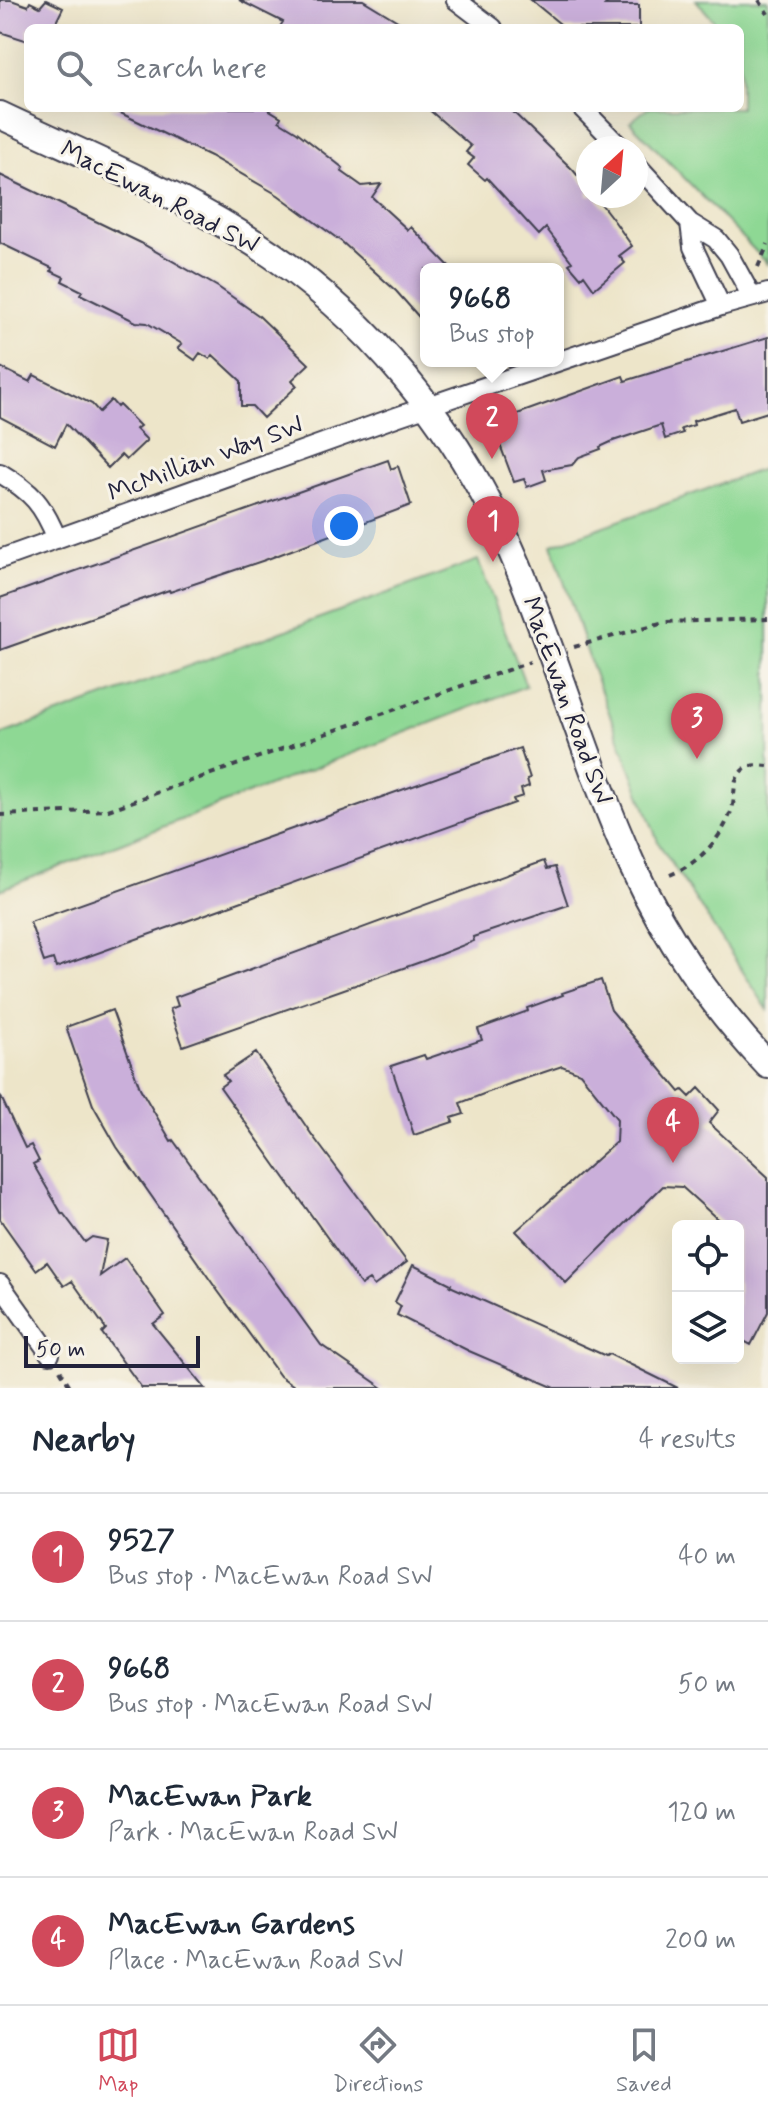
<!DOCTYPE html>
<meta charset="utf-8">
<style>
:root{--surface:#fff;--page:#f2f2f3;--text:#1f2937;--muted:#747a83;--line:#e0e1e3;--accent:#d1495b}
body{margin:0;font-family:Mynerve,sans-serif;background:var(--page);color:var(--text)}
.controls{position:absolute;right:24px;bottom:24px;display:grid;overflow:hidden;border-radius:12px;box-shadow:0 8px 32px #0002}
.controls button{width:72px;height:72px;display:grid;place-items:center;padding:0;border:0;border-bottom:2px solid var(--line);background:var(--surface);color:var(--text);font:40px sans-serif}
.compass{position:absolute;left:576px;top:136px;width:72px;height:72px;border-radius:50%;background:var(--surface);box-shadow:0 8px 32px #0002;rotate:26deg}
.scale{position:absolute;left:24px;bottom:20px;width:176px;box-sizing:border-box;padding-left:8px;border:4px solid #22223b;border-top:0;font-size:22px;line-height:28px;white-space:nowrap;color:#22223b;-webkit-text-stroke:6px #f7f3e8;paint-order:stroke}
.you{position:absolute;left:344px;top:526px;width:28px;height:28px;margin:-20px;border:6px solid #fff;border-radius:50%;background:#1a73e8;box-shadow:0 0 0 12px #1a73e833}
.badge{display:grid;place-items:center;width:52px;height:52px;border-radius:50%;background:var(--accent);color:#fff;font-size:26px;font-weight:700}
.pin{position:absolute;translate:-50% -66px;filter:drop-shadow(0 2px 4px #0008)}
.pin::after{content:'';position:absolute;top:42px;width:28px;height:24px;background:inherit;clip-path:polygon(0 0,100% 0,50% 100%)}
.popup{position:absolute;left:420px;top:263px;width:144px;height:104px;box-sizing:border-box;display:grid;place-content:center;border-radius:12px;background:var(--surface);filter:drop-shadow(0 2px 6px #0005);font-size:26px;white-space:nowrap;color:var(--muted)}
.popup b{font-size:30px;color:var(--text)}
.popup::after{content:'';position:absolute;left:50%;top:100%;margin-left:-16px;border:16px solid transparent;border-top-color:var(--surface)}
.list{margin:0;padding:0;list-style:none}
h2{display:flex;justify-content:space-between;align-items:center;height:104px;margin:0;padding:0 32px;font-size:34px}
h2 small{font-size:26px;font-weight:400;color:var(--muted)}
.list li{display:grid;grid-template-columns:52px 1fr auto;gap:24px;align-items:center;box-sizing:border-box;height:128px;padding:0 32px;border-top:2px solid var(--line)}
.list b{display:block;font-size:30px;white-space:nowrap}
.list p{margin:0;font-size:26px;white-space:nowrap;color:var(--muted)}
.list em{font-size:26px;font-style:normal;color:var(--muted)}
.icon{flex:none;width:44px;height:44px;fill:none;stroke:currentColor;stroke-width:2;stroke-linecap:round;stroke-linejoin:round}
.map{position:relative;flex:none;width:768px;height:1388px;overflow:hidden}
.search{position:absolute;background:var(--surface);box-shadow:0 8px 32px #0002;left:24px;right:24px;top:24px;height:88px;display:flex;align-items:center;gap:20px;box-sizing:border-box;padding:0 28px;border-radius:12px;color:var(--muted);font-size:30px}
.sheet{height:616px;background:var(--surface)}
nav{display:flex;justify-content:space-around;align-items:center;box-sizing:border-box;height:112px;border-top:2px solid var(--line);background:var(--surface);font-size:22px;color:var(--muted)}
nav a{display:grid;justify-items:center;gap:4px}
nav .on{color:var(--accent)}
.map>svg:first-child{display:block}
</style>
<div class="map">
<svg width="768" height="1388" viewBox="0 0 768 1388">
<rect width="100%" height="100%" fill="#f7f3e8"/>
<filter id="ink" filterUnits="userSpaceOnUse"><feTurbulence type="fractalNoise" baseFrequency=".0125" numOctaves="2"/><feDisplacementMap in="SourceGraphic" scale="16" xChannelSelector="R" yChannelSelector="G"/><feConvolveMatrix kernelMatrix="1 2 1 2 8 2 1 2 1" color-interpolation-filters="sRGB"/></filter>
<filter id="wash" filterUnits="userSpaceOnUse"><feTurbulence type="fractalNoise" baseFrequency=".006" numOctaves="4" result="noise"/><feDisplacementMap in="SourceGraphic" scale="32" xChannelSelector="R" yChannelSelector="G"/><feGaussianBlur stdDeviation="1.8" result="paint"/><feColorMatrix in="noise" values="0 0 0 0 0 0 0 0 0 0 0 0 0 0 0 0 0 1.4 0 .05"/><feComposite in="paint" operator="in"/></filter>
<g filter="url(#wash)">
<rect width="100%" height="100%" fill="#ede5c9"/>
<path fill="#8ed894" stroke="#587d68" stroke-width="2" d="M696 0H768V264L630 122 648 108H740V28H720Z
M768 467V1010L659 844 594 673 552 545Z
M478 560 526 686 0 890V735Z"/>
<g id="blocks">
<path fill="#caafda" d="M0 0H11L28 6 30 2 40 7 46 0 63 8 53 28H28V41L0 32Z
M239 0H363L409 28H279L283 22Z
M531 0H610L605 5H639V28H565Z
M110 108H266L281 117 279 121 297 132 343 168 341 171 362 186 381 184 372 197 408 230 411 227 452 269H426V325L396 291 342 242 278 195 210 156Z
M427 108H509L573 170 588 188V196H595L615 222 632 246 619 256 625 263 594 289 584 275 581 278 569 264 572 262 546 228 539 235 487 178 485 180 468 165 474 158 466 152 471 146Z
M0 175 141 243 218 287 258 315 309 364 292 380 297 386 263 418 252 406H241V381L213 355 210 359 200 353 195 360 178 348 182 344 147 323 136 322 80 294 82 291 62 281 64 277 51 271 52 268 0 243Z
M768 337V412L739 421 735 408 693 421 694 425 681 429 683 433 665 439 661 425 613 441 600 447 601 449 579 457 572 465 543 470 546 480 527 487 524 479 514 482 499 442 505 440 498 421 623 376 625 381Z
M0 367 30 382 34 375 92 404 99 412 111 400 117 407 119 405 140 426 136 429 147 440 126 460 121 455 108 468 66 424 55 446 0 417Z
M388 460 391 469 398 466 411 505 265 560 170 592 169 590 0 650V598Z
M520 748 530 778 527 779 529 786 521 789 523 796 513 799 515 803 56 968 53 959 44 962 30 922Z
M544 861 547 869 555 867 568 905 473 937 474 941 426 960 183 1046 170 1009 178 1006 175 997Z
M601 980 611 1010 648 1054 680 1092 683 1090 690 1097 699 1088 719 1110 709 1123 768 1177V1312L751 1345 738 1338V1226H725L682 1187 663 1186 566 1283 516 1231 616 1142 617 1119 580 1073 562 1066 512 1083 460 1103 464 1114 451 1118 453 1122 414 1135 391 1066 424 1055 426 1059 482 1040 478 1029 528 1011 527 1008 563 995 562 993Z
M112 1010 140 1088 171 1141 173 1140 321 1345 383 1388H297L280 1376 215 1287 117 1147 93 1105 66 1027Z
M256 1053 312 1135 407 1262 374 1286 369 1280 361 1285 220 1087 228 1081 223 1075Z
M0 1095 25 1148 31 1145 39 1161 33 1164 62 1214 63 1213 85 1242 92 1237 107 1240 100 1276 125 1258 165 1315 153 1324 205 1388H142L102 1333 106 1329 72 1281 64 1286 47 1262 36 1270 4 1225 0 1219Z
M413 1265 451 1284 450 1286 606 1356 609 1354 678 1388H555L469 1351 397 1315 401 1306 395 1302Z"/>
</g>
</g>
<g filter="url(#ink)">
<use href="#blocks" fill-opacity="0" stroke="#403f50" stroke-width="2"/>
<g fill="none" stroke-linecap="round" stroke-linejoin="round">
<defs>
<path id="street" d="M456 0 493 28
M582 108 621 148
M636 164 690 223 716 239 729 255 752 297
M690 223 693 247 721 306
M0 473C32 492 43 504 57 539
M0 559 396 417 721 306 768 293
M0 1284 50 1354"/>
<path id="secondary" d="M0 115C80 153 164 187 240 234 367 311 462 431 518 566 559 665 588 768 632 865 665 937 713 1007 768 1065"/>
</defs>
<use href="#street" stroke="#403f50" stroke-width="22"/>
<use href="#secondary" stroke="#403f50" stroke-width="30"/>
<path stroke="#403f50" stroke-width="4" stroke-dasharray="6 6" stroke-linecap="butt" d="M759 0 768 14
M758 267 768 244
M574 647 664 622 768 619
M0 815 108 810 530 662
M670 875C699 863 721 840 732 809 736 796 731 779 744 769 751 764 760 765 768 766
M60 1370 71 1388"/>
<use href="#street" stroke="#fff" stroke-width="18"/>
<use href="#secondary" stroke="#fff" stroke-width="26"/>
</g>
</g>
<g text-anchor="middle" stroke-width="6" stroke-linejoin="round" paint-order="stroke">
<g font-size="26" fill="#22223b" stroke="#f7f3e8">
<text transform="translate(160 196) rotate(27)" y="9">MacEwan Road SW</text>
<text transform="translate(205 458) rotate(-20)" y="9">McMillian Way SW</text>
<text transform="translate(568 700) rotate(70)" y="9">MacEwan Road SW</text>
</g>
</g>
</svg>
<div class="controls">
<button><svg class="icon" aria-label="locate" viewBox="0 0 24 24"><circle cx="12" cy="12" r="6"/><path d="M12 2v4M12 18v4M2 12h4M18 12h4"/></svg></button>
<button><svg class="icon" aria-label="layers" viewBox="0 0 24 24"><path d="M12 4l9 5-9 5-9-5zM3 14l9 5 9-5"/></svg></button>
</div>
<svg class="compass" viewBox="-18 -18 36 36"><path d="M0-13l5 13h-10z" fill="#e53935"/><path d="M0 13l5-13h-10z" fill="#747a83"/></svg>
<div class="scale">50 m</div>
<div class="you"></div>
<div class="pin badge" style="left:493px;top:562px">1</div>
<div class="pin badge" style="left:492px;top:459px">2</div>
<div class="popup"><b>9668</b>Bus stop</div>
<div class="pin badge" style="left:697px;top:759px">3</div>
<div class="pin badge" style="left:673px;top:1163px">4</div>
<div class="search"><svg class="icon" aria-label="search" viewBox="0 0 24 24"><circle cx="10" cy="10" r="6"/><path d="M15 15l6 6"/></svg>Search here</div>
</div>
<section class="sheet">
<h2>Nearby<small>4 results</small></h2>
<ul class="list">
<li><span class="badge">1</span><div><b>9527</b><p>Bus stop · MacEwan Road SW</p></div><em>40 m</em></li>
<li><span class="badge">2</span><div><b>9668</b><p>Bus stop · MacEwan Road SW</p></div><em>50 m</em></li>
<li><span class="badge">3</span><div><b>MacEwan Park</b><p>Park · MacEwan Road SW</p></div><em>120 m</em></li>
<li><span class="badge">4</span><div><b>MacEwan Gardens</b><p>Place · MacEwan Road SW</p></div><em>200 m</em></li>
</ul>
</section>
<nav>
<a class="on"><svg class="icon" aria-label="map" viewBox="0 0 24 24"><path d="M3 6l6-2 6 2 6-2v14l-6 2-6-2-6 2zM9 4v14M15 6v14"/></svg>Map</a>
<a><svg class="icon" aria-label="directions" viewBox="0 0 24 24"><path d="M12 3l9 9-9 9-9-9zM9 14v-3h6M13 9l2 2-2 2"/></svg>Directions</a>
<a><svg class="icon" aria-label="saved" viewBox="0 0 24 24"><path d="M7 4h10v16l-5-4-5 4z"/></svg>Saved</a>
</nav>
